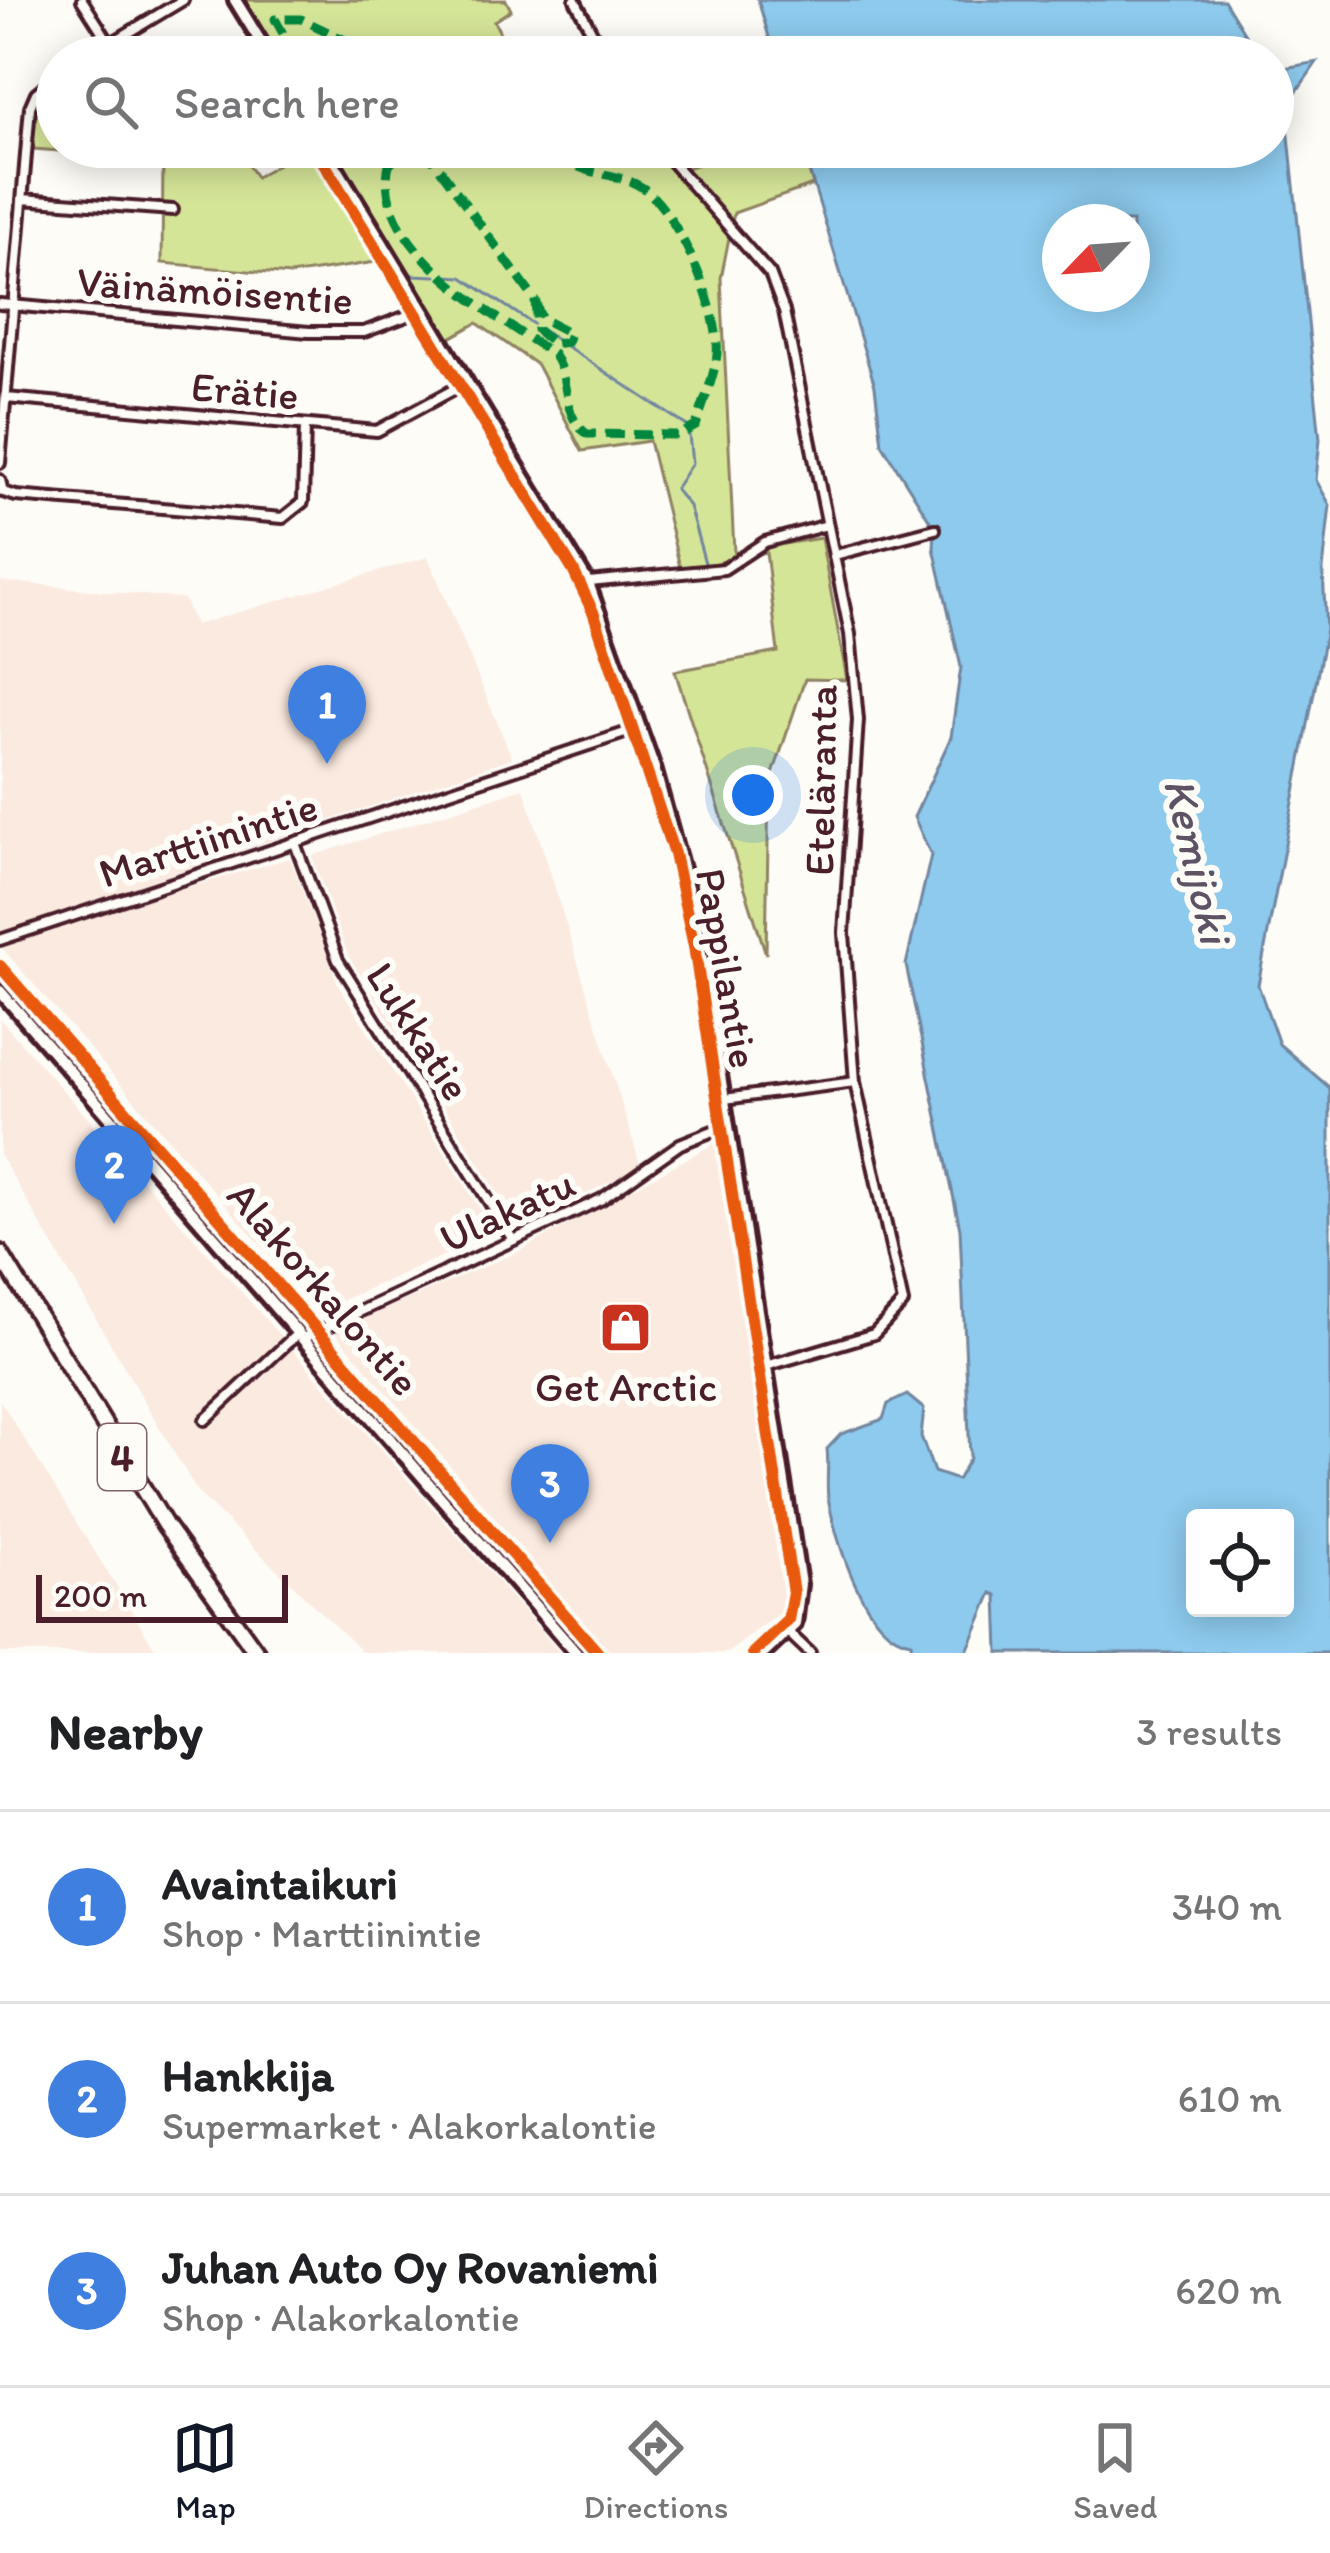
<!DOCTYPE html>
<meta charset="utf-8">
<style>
:root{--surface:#fff;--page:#f6f6f6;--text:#202124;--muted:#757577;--line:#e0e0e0;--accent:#111827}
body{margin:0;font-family:Itim,sans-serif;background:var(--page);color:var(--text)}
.controls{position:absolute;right:36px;bottom:36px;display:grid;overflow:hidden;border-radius:12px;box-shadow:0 6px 30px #0003}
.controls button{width:108px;height:108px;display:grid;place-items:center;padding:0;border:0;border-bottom:3px solid var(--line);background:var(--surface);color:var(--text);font:60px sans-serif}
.compass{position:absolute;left:1042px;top:204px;width:108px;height:108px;border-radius:50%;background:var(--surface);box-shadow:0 6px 30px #0003;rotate:245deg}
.scale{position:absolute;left:36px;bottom:30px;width:252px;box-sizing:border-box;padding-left:12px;border:6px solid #4a1f2b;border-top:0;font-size:33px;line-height:42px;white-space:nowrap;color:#4a1f2b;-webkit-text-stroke:9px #fdfcf7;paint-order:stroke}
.you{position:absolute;left:753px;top:795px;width:42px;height:42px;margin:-30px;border:9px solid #fff;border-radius:50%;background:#1a73e8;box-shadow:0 0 0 18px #1a73e833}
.badge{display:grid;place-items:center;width:78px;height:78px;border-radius:50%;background:var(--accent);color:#fff;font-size:39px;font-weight:700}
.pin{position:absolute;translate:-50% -99px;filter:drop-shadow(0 3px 6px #0008)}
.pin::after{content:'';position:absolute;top:63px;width:42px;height:36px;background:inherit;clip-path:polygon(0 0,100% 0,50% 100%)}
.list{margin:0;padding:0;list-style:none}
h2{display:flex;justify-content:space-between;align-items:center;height:156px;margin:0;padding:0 48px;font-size:51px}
h2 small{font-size:39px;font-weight:400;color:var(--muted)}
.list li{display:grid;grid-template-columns:78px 1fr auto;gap:36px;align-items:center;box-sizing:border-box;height:192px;padding:0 48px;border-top:3px solid var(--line)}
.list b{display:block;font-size:45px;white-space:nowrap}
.list p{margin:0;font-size:39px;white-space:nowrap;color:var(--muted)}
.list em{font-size:39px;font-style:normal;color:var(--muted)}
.icon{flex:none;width:66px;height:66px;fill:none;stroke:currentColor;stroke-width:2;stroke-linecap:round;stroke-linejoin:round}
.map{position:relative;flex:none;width:1330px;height:1653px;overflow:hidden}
.search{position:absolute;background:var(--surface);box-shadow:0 6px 30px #0003;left:36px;right:36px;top:36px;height:132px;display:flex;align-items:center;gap:30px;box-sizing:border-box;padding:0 42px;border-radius:66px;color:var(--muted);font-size:45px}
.sheet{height:732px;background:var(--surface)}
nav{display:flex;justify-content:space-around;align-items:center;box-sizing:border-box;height:168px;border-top:3px solid var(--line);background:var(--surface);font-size:33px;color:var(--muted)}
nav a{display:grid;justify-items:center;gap:6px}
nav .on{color:var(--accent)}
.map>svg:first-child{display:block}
</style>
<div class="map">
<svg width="1330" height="1653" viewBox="0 0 1330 1653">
<rect width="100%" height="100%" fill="#fdfcf7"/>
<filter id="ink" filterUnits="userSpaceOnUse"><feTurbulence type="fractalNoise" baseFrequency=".00833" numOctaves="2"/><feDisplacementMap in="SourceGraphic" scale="24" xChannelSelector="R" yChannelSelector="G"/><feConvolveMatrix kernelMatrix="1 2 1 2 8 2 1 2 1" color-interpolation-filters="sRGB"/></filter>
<g filter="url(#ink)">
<path fill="#fbeae0" d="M428 557 512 758 0 933V581L184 599 195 625Z
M524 788 641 1167 519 1226 348 955 312 856Z
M290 858 339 986 495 1233 318 1311 2 948 133 903Z
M0 1019 528 1616 560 1653H363L198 1493 0 1155Z
M717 1142 785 1608 728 1653H611L334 1331 520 1251Z
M0 1400 158 1653H0Z"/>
<path fill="#d5e598" stroke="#908262" stroke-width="3" d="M238 0H506L511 10 494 21 512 57H273Z
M57 76V147H236L256 177 307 147H590L601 165 638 147H654L680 170 750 147H802L813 185 734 213 721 278 734 552 821 538 847 680 805 679 769 786 766 954 675 671 778 652 766 552 681 571 649 441 582 451 537 365 477 323 445 341 396 259 290 275 162 263 163 159 34 149C26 117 31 97 57 76Z"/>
<path fill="#8dcaed" stroke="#72869f" stroke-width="3" fill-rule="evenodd" d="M758 0H1224L1259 57H775Z
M1317 62 1286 107 1320 439 1316 480 1330 505 1323 570 1326 630 1258 985 1279 1044 1330 1088V1653H999L997 1595 992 1593 967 1651 912 1653 911 1642C864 1636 835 1538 828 1497 826 1482 829 1465 827 1449L841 1434 883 1419 888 1404 907 1395 924 1409 921 1436 934 1472 957 1480 970 1458 960 1229 906 965 931 855 914 817 951 737 961 667 934 548 935 529 882 444 875 386 802 147H1273V70ZM1060 222H1132V294H1060ZM1195 1518H1285V1608H1195Z"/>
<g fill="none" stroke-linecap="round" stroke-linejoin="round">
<path stroke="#72869f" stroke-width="3" d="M412 275 436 276
M446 276 462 277 533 324
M541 329 557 340
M566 346 687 426
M689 435 692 463 675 489 689 506 705 563"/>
<defs>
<path id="minor" d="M82 0 110 44
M575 0 605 57
M88 57 183 0
M659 147 770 274 784 311 850 634 858 720 844 933 855 1082 903 1303 874 1334 766 1366
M22 199 173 210
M0 304 309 332H364L423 310
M6 398 377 431 466 383
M0 463 30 107 36 93 57 76
M0 480 3 492 16 496 283 518 303 502 305 425
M835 555 935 529
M589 582 724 569 765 542 827 525
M295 843 338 960 513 1240
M0 940 640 728
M724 1099 855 1082
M303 1338 602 1199 680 1144 728 1125
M205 1420 298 1333
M789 1633 810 1653"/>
<path id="tertiary" d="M235 0 270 57
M324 147 588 583 654 768 695 916 800 1584 795 1624 764 1653
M0 991 576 1653"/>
<path id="trunk" d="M0 1253 165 1525 257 1653"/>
</defs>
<use href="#minor" stroke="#4a1f2b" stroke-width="16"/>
<use href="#tertiary" stroke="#4a1f2b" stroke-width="20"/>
<use href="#trunk" stroke="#4a1f2b" stroke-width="22"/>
<use href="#minor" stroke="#fdfcf7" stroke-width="8"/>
<use href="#tertiary" stroke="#fdfcf7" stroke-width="10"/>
<use href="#trunk" stroke="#fdfcf7" stroke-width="14"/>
<path stroke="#00873e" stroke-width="9" stroke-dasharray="18 9" stroke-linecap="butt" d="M296 57 275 19H301L370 52 433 57
M417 147 389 164C371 247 494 315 553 354 572 380 559 413 587 434L679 435 696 426C703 403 714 378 717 354 721 312 678 212 643 188 613 168 581 181 552 147
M424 147 535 300 541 318 570 333 567 342 554 344 537 330 535 300"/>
<defs>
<path id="cycleway" d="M314 147 573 570 594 614 674 854 694 946 793 1593 788 1620 753 1653
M0 966 598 1653"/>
</defs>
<use href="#cycleway" stroke="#fdfcf7" stroke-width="20"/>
<use href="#cycleway" stroke="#e8590c" stroke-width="12"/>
</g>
</g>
<defs>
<symbol id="shop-square" viewBox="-11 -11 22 22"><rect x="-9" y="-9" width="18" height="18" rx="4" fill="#c8321e" stroke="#fdfcf7"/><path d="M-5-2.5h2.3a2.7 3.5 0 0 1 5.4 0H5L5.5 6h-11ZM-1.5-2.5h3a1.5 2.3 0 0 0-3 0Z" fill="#fff"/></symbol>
</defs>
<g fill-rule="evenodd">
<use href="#shop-square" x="596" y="1298" width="59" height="59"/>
</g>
<g text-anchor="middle" stroke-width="12" stroke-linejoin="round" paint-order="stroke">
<rect fill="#fdfcf7" stroke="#806168" stroke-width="3" x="98" y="1424" width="48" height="66" rx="9"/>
<g font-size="39" font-weight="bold" fill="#4a1f2b">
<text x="122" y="1471">4</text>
</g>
<g font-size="42" fill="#4a1f2b" stroke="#fdfcf7">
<text transform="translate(215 290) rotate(4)" y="15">Väinämöisentie</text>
<text transform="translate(245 390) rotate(5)" y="15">Erätie</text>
<text transform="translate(820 780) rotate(-89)" y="15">Eteläranta</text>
<text transform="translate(208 839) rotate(-18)" y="15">Marttiinintie</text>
<text transform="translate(728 968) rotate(80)" y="15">Pappilantie</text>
<text transform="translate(419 1031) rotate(57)" y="15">Lukkatie</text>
<text transform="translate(507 1210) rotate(-25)" y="15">Ulakatu</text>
<text transform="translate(324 1288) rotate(49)" y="15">Alakorkalontie</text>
</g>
<g font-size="42" fill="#4a1f2b" stroke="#fdfcf7">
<text x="626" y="1401">Get Arctic</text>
</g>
<g font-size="45" font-style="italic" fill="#5e5265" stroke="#fdfcf7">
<text transform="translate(1198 860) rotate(77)" y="16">Kemijoki</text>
</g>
</g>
</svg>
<div class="controls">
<button><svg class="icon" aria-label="locate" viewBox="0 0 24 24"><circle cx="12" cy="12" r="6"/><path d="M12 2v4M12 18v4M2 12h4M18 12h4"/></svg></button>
</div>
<svg class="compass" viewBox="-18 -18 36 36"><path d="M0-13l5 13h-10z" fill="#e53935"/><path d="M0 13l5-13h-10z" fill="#757577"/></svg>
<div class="scale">200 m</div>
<div class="you"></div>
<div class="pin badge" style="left:327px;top:764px;background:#3f7fe0">1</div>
<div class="pin badge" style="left:114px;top:1224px;background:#3f7fe0">2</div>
<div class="pin badge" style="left:550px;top:1543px;background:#3f7fe0">3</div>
<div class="search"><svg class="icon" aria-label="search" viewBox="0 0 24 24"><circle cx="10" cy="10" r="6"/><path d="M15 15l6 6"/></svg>Search here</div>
</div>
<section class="sheet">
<h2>Nearby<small>3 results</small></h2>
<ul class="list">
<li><span class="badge" style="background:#3f7fe0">1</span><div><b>Avaintaikuri</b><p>Shop · Marttiinintie</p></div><em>340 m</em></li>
<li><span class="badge" style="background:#3f7fe0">2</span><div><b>Hankkija</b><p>Supermarket · Alakorkalontie</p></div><em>610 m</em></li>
<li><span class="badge" style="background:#3f7fe0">3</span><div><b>Juhan Auto Oy Rovaniemi</b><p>Shop · Alakorkalontie</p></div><em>620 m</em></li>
</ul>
</section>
<nav>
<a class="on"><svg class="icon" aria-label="map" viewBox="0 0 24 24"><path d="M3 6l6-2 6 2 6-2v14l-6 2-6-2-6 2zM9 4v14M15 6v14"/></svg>Map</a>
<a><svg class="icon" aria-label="directions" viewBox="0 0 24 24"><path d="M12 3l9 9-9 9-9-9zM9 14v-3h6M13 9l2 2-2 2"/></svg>Directions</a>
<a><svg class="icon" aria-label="saved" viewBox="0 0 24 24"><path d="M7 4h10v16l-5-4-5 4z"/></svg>Saved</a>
</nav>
